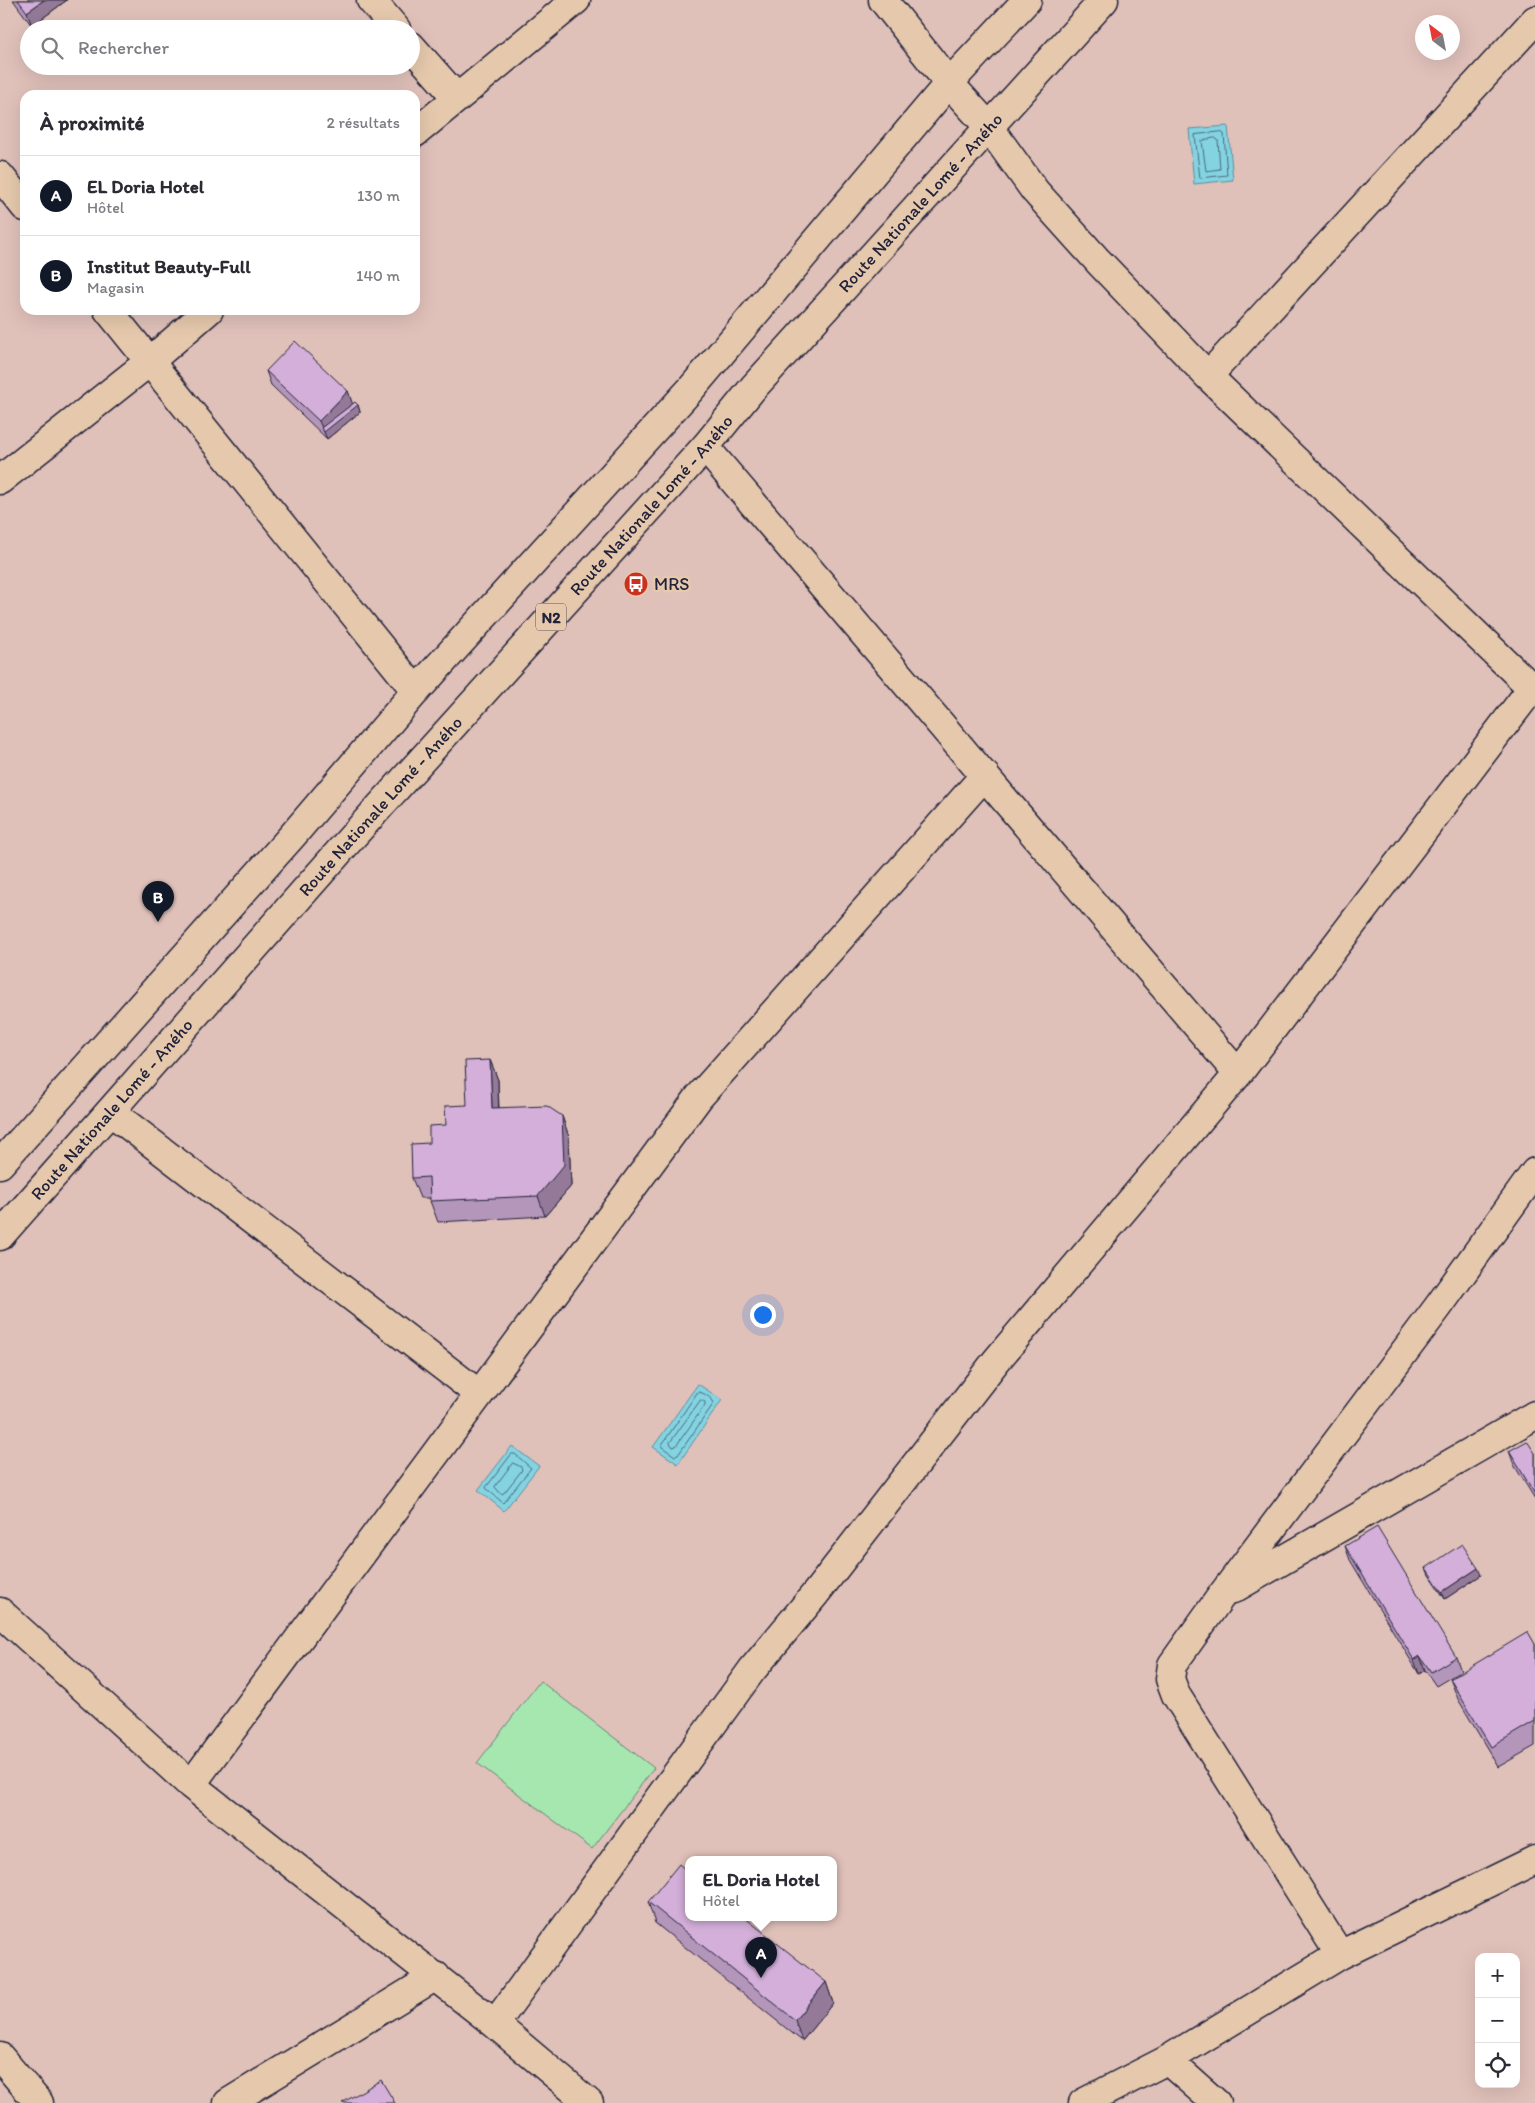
<!DOCTYPE html>
<html lang="fr">
<meta charset="utf-8">
<style>
:root{--surface:#fff;--page:#f7f7f7;--text:#2b2b33;--muted:#7c7c81;--line:#e1e1e2;--accent:#111827}
body{margin:0;font-family:Itim,sans-serif;background:var(--page);color:var(--text)}
.controls{position:absolute;right:15px;bottom:15px;display:grid;overflow:hidden;border-radius:10px;box-shadow:0 5px 20px #0002}
.controls button{width:45px;height:45px;display:grid;place-items:center;padding:0;border:0;border-bottom:1px solid var(--line);background:var(--surface);color:var(--text);font:25px sans-serif}
.compass{position:absolute;left:1415px;top:15px;width:45px;height:45px;border-radius:50%;background:var(--surface);box-shadow:0 5px 20px #0002;rotate:328deg}
.you{position:absolute;left:762px;top:1314px;width:18px;height:18px;margin:-12px;border:4px solid #fff;border-radius:50%;background:#1a73e8;box-shadow:0 0 0 8px #1a73e833}
.badge{display:grid;place-items:center;width:32px;height:32px;border-radius:50%;background:var(--accent);color:#fff;font-size:16px;font-weight:700}
.pin{position:absolute;translate:-50% -41px;filter:drop-shadow(0 1px 2px #0008)}
.pin::after{content:'';position:absolute;top:26px;width:18px;height:15px;background:inherit;clip-path:polygon(0 0,100% 0,50% 100%)}
.popup{position:absolute;left:685px;top:1856px;width:152px;height:65px;box-sizing:border-box;display:grid;place-content:center;border-radius:10px;background:var(--surface);filter:drop-shadow(0 1px 4px #0005);font-size:16px;white-space:nowrap;color:var(--muted)}
.popup b{font-size:19px;color:var(--text)}
.popup::after{content:'';position:absolute;left:50%;top:100%;margin-left:-10px;border:10px solid transparent;border-top-color:var(--surface)}
.list{margin:0;padding:0;list-style:none}
h2{display:flex;justify-content:space-between;align-items:center;height:65px;margin:0;padding:0 20px;font-size:21px}
h2 small{font-size:16px;font-weight:400;color:var(--muted)}
.list li{display:grid;grid-template-columns:32px 1fr auto;gap:15px;align-items:center;box-sizing:border-box;height:80px;padding:0 20px;border-top:1px solid var(--line)}
.list b{display:block;font-size:19px;white-space:nowrap}
.list p{margin:0;font-size:16px;white-space:nowrap;color:var(--muted)}
.list em{font-size:16px;font-style:normal;color:var(--muted)}
.icon{flex:none;width:28px;height:28px;fill:none;stroke:currentColor;stroke-width:2;stroke-linecap:round;stroke-linejoin:round}
.map{position:relative;flex:none;width:1535px;height:2103px;overflow:hidden}
.search{position:absolute;background:var(--surface);box-shadow:0 5px 20px #0002;left:20px;top:20px;width:400px;height:55px;display:flex;align-items:center;gap:12px;box-sizing:border-box;padding:0 18px;border-radius:28px;color:var(--muted);font-size:19px}
.panel{position:absolute;background:var(--surface);box-shadow:0 5px 20px #0002;left:20px;top:90px;width:400px;height:225px;border-radius:15px}
.map>svg:first-child{display:block}
</style>
<div class="map">
<svg width="1535" height="2103" viewBox="0 0 1535 2103">
<rect width="100%" height="100%" fill="#e0c1ba"/>
<filter id="ink" filterUnits="userSpaceOnUse"><feTurbulence type="fractalNoise" baseFrequency=".02" numOctaves="2"/><feDisplacementMap in="SourceGraphic" scale="10" xChannelSelector="R" yChannelSelector="G"/><feConvolveMatrix kernelMatrix="1 2 1 2 8 2 1 2 1" color-interpolation-filters="sRGB"/></filter>
<g filter="url(#ink)">
<path fill="#a6e6af" stroke="#648475" d="M540 1681 654 1768 592 1849 477 1763Z"/>
<path fill="#84d3e1" stroke="#5d8c9f" d="M1228 126 1233 180 1194 184 1189 129Z
M698 1384 722 1400 678 1464 653 1447Z
M512 1446 539 1466 504 1511 478 1490Z"/>
<g fill="none" stroke-linecap="round" stroke-linejoin="round">
<path stroke="#49697d" stroke-width="1" d="M1221 132 1224 134 1227 175 1200 178 1195 135Z
M1215 138 1218 140 1220 169 1206 171 1202 141Z
M698 1392C703 1392 712 1398 714 1403L678 1455 675 1456 662 1447V1445Z
M701 1400 705 1402V1405L676 1446 673 1447 670 1443Z
M512 1454H515L531 1468 503 1503 486 1488Z
M513 1463 521 1467 522 1470 504 1493 501 1494 495 1487Z"/>
<defs>
<path id="minor" d="M371 0 396 29
M883 0 949 83 989 127 1035 191 1098 261 1208 376 1535 691
M411 46 456 97
M415 133 576 0
M0 176 25 207
M108 310 416 691
M1208 376 1535 20
M705 447 1238 1074
M0 480 149 362 209 310
M111 1112 479 1394
M1233 1589 1535 1415
M0 1612 191 1785 495 2024 589 2103
M191 1785 699 1097 985 775
M1340 1955 1176 1695 1170 1679 1172 1665 1222 1595 1438 1307 1535 1172
M495 2024 752 1670 816 1593 996 1361 1238 1074 1535 684
M0 2057 39 2103
M1167 2060 1216 2103
M228 2103 436 1976
M1083 2103 1167 2060 1340 1955 1535 1860"/>
<g id="trunk">
<path d="M0 1164 293 835 416 691 691 389 949 83 1027 0"/>
<path id="s1" d="M0 1236 353 836 705 447 753 388 1104 0"/>
</g>
</defs>
<use href="#minor" stroke="#22223b" stroke-width="31"/>
<use href="#trunk" stroke="#22223b" stroke-width="31"/>
<use href="#minor" stroke="#e6c9ad" stroke-width="28"/>
<use href="#trunk" stroke="#e6c9ad" stroke-width="28"/>
</g>
<path fill="#b596bb" stroke="#22223b" d="M13 0H67L32 26Z
M266 371 348 391 352 404 358 405 360 412 327 439 271 385Z
M490 1060 498 1080 499 1108 562 1116 569 1137 571 1186 545 1216 438 1222 430 1201V1198H420L412 1178 429 1143 467 1105Z
M1509 1451 1535 1453V1499L1514 1465Z
M1345 1546 1456 1657 1461 1671 1436 1686 1425 1670 1419 1674 1350 1560Z
M1426 1568 1481 1575 1445 1599 1429 1575Z
M1535 1644V1746L1498 1767 1458 1699 1450 1679Z
M648 1902 826 1982 833 2003 802 2041 655 1923Z"/>
<path fill="#947a98" stroke="#22223b" d="M44 0H67L32 26 27 12Z
M348 391 353 405H358L360 412 327 439 319 421Z
M490 1060 498 1080 499 1129 492 1108Z
M562 1116 569 1137 571 1186 545 1216 538 1196Z
M1478 1568 1481 1575 1445 1599 1442 1592Z
M1420 1656 1425 1670 1419 1674 1414 1660Z
M826 1982 833 2003 802 2041 795 2020Z"/>
<path fill="#d3afd9" stroke="#22223b" d="M18 0H44L27 12Z
M295 341 348 391 319 421 266 371Z
M355 402 358 405 324 432 321 428Z
M490 1060 492 1108 547 1106 562 1116 564 1165 538 1196 430 1201 429 1177 412 1178 411 1144 429 1143V1126L446 1125 445 1106 467 1105 465 1061Z
M1527 1441 1535 1453V1494L1509 1451Z
M1377 1527 1456 1657 1431 1672 1420 1656 1414 1660 1345 1546Z
M1462 1544 1478 1568 1442 1592 1426 1568Z
M1528 1632 1535 1644V1721L1491 1747 1450 1679Z
M679 1864 688 1872V1917H744L826 1982 795 2020 648 1902Z
M381 2080 395 2103H342Z"/>
</g>
<defs>
<symbol id="bus-disc" viewBox="-11 -11 22 22"><circle r="9.5" fill="#c8321e" stroke="#e6c9ad"/><path d="M-5-6H5V4H4V6H2V4H-2V6H-4V4H-5ZM-3.5-4V0h7V-4ZM-3.5 1.2v1.5H-2V1.2ZM2 1.2v1.5H3.5V1.2Z" fill="#fff"/></symbol>
</defs>
<g fill-rule="evenodd">
<use href="#bus-disc" x="622" y="570" width="28" height="28"/>
</g>
<g text-anchor="middle" stroke-width="5" stroke-linejoin="round" paint-order="stroke">
<rect fill="#e6c9ad" stroke="#5d545d" stroke-width="1" x="536" y="603.5" width="30" height="27" rx="4"/>
<g font-size="16" font-weight="bold" fill="#22223b">
<text x="551" y="623">N2</text>
</g>
<g font-size="18" fill="#22223b" stroke="#e6c9ad">
<text dy="6" stroke="none"><textPath href="#s1" startOffset="1384">Route Nationale Lomé - Aného</textPath></text>
<text dy="6" stroke="none"><textPath href="#s1" startOffset="979">Route Nationale Lomé - Aného</textPath></text>
<text dy="6" stroke="none"><textPath href="#s1" startOffset="574">Route Nationale Lomé - Aného</textPath></text>
<text dy="6" stroke="none"><textPath href="#s1" startOffset="169">Route Nationale Lomé - Aného</textPath></text>
</g>
<g font-size="18" fill="#22223b" stroke="#e6c9ad" text-anchor="start">
<text x="654" y="590">MRS</text>
</g>
</g>
</svg>
<div class="controls">
<button>+</button>
<button>−</button>
<button><svg class="icon" aria-label="locate" viewBox="0 0 24 24"><circle cx="12" cy="12" r="6"/><path d="M12 2v4M12 18v4M2 12h4M18 12h4"/></svg></button>
</div>
<svg class="compass" viewBox="-18 -18 36 36"><path d="M0-13l5 13h-10z" fill="#e53935"/><path d="M0 13l5-13h-10z" fill="#7c7c81"/></svg>
<div class="you"></div>
<div class="pin badge" style="left:761px;top:1978px">A</div>
<div class="popup"><b>EL Doria Hotel</b>Hôtel</div>
<div class="pin badge" style="left:158px;top:922px">B</div>
<div class="search"><svg class="icon" aria-label="search" viewBox="0 0 24 24"><circle cx="10" cy="10" r="6"/><path d="M15 15l6 6"/></svg>Rechercher</div>
<section class="panel">
<h2>À proximité<small>2 résultats</small></h2>
<ul class="list">
<li><span class="badge">A</span><div><b>EL Doria Hotel</b><p>Hôtel</p></div><em>130 m</em></li>
<li><span class="badge">B</span><div><b>Institut Beauty-Full</b><p>Magasin</p></div><em>140 m</em></li>
</ul>
</section>
</div>
